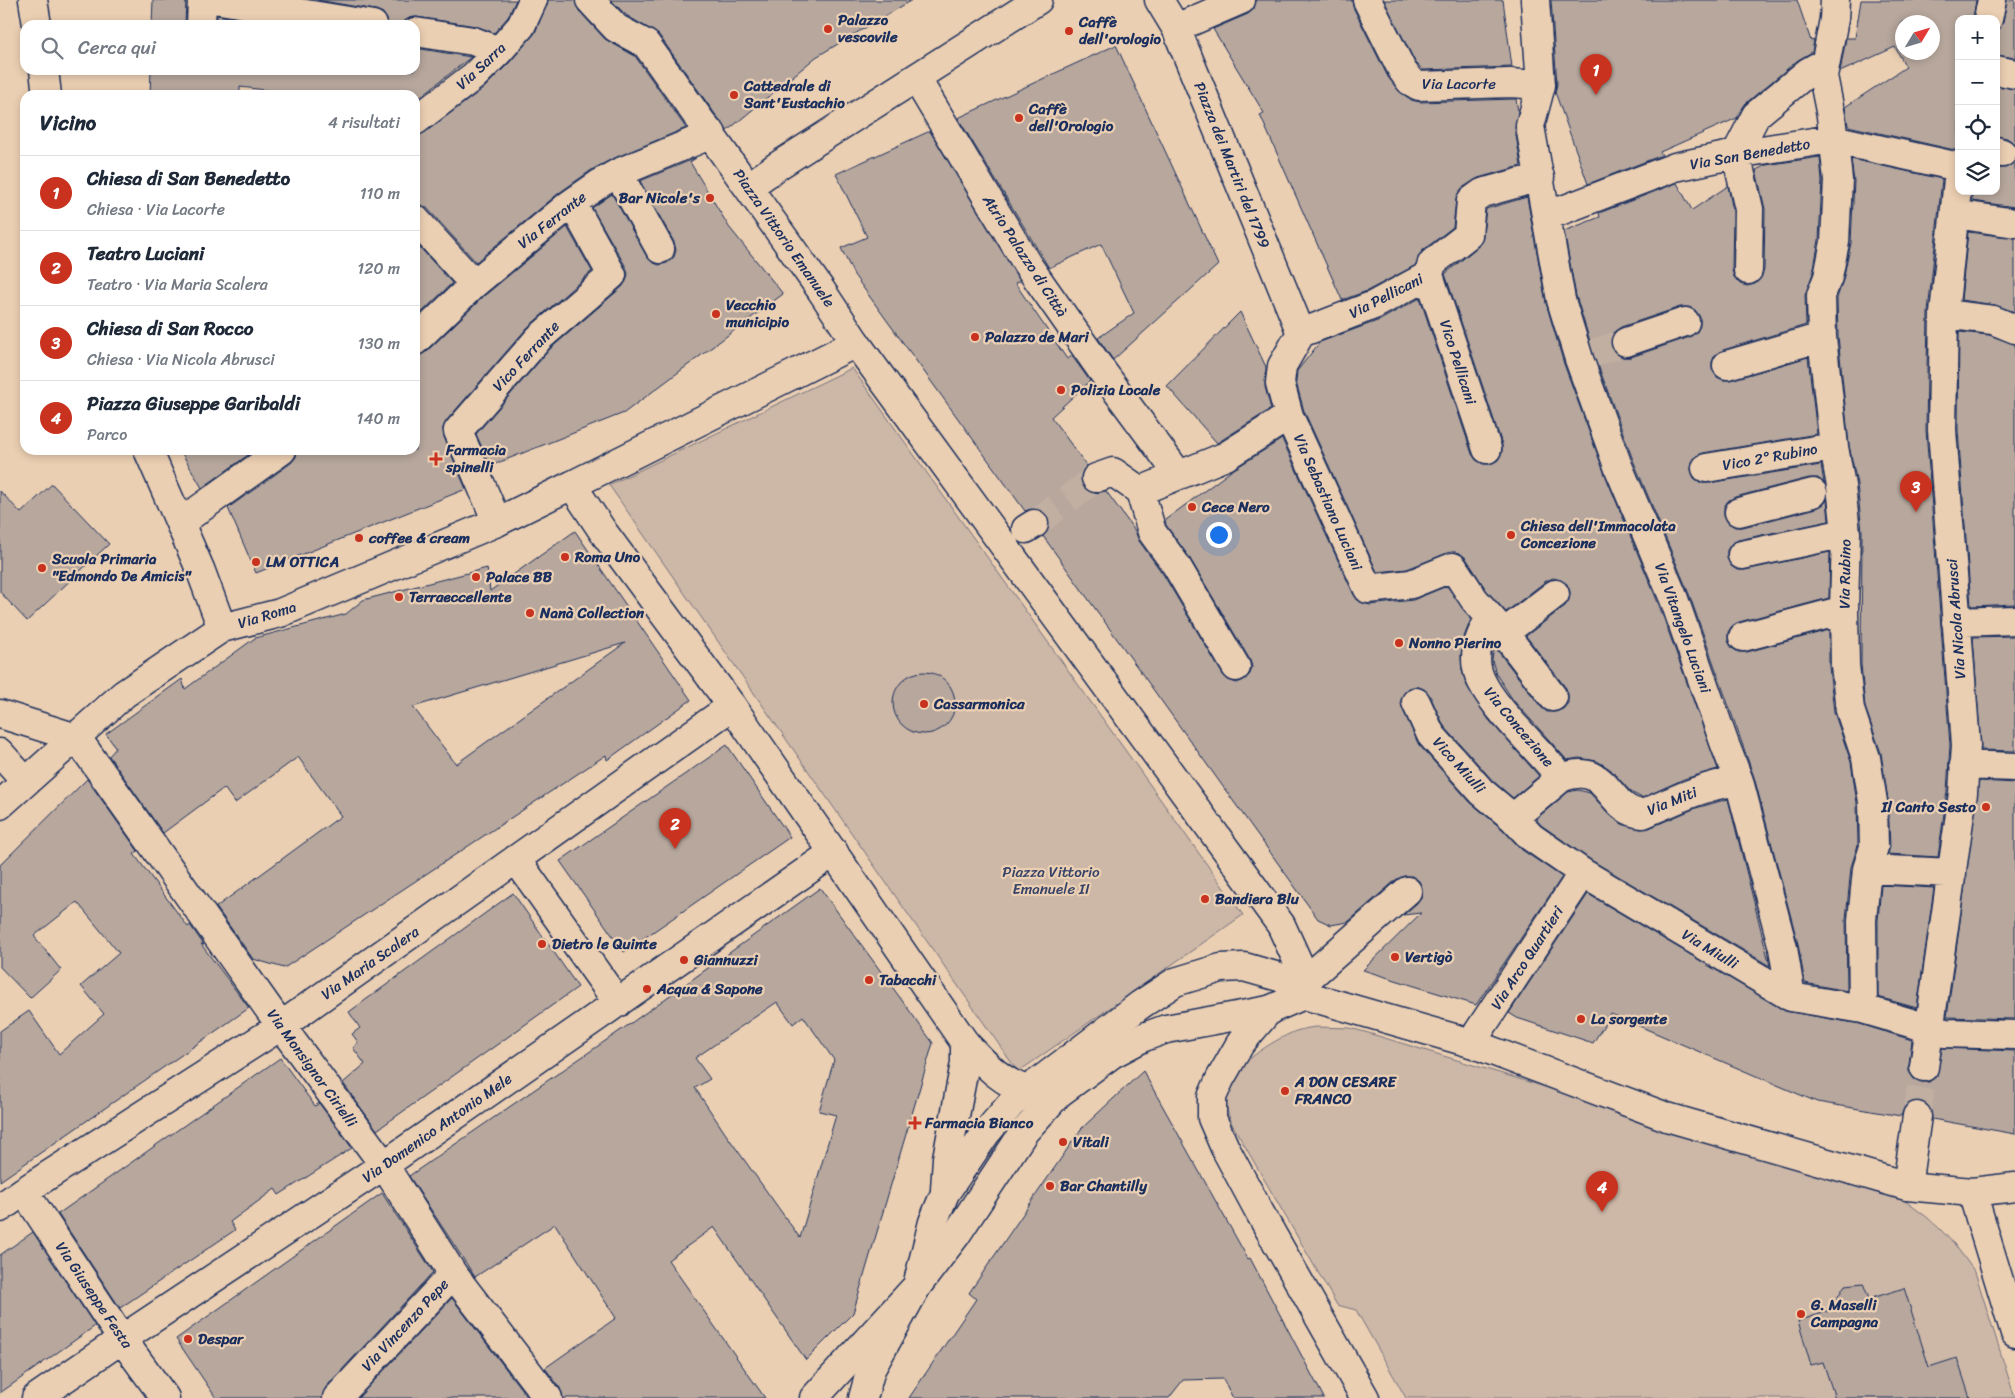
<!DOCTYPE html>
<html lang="it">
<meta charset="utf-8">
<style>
:root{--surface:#fff;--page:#f6f6f7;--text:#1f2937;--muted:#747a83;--line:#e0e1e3;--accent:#c8321e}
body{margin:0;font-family:Sriracha,sans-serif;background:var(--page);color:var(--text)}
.controls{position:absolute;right:15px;top:15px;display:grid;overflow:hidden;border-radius:10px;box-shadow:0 2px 8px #0003}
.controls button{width:45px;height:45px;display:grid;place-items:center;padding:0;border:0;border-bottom:1px solid var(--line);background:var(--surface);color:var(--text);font:25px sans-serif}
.compass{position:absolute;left:1895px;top:15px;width:45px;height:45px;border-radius:50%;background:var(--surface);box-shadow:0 2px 8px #0003;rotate:52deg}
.you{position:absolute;left:1218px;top:534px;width:18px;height:18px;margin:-12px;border:4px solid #fff;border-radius:50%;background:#1a73e8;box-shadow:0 0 0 8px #1a73e833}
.badge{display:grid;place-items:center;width:32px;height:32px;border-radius:50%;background:var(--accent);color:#fff;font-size:16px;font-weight:700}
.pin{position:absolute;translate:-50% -41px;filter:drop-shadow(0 1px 2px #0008)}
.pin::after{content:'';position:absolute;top:26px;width:18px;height:15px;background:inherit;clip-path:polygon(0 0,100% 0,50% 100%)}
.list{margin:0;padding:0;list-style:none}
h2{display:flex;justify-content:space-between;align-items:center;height:65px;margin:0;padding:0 20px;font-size:21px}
h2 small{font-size:16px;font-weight:400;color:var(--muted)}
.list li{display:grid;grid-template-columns:32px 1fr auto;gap:15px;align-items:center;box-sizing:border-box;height:75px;padding:0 20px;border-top:1px solid var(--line)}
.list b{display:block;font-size:19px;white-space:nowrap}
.list p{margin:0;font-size:16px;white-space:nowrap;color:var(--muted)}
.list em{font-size:16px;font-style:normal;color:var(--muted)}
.icon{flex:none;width:28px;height:28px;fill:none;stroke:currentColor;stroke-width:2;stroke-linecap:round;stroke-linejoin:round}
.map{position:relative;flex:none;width:2015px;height:1398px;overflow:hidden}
.search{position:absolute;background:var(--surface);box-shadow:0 2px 8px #0003;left:20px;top:20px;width:400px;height:55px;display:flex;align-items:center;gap:12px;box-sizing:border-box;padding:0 18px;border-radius:15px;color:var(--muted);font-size:19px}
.panel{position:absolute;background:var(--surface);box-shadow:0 2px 8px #0003;left:20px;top:90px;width:400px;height:365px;border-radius:15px}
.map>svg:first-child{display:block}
</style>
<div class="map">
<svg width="2015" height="1398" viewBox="0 0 2015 1398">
<rect width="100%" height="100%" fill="#ebcfb2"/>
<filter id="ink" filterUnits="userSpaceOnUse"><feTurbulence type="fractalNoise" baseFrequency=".02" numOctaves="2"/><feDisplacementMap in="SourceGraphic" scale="10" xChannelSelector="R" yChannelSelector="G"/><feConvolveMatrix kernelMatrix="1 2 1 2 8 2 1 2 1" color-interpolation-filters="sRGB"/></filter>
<g filter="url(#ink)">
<path fill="#cdb7a6" stroke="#747382" d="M852 368 1243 915 1018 1072 609 485Z
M1315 1027 1350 1028 1365 1032 1896 1194 1928 1218 1941 1230 1955 1245 1975 1272 2015 1398H1406L1356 1310 1337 1305 1232 1124C1228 1113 1223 1102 1226 1090 1232 1066 1273 1040 1296 1031 1302 1029 1309 1028 1315 1027Z"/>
<path fill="#b7a79d" stroke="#1b2f5e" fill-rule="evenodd" d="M153 0H186L185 25H152Z
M317 0H516L508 17 494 33 476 26 417 17 409 18 402 25H388L387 19 383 13 376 10Z
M548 0H575L579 11 605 39 635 56 686 128 612 159 593 169 559 193 476 262 427 208 420 204H415V136L424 133 484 88 510 62 535 33Z
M611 0H912L816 57 727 131 659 35 626 15Z
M1256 0H1352L1353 7 1388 77 1398 90 1411 100 1420 102 1516 99 1518 111 1515 129 1521 166 1478 178 1462 188 1456 199 1453 227 1422 251 1416 265 1367 291 1342 300 1260 115 1264 113 1213 29 1248 14 1254 9Z
M1384 0H1503L1512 67 1423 70 1415 62Z
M1551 0H1797L1811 41 1814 40 1812 52 1798 60 1746 103 1737 118 1660 152 1662 155 1588 184 1555 92 1557 84Z
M1861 0H1976L1973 19H1959V151L1848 126 1845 107 1906 67 1895 47 1840 72 1846 38H1855ZM1902 22H1932V52H1902Z
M2007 0H2015V58L1996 55V32L2003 22Z
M217 15 276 25H217Z
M1116 45 1218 265 1113 360 1098 338 1134 313 1101 244 1049 268 958 118Z
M415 48 471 57 415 101V95H308L240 87V95H150L151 70H415Z
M1996 86 2015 89V145L2007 138 1996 136Z
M930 131 1020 281 1015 283 1067 359 1072 356 1090 381 1051 417 1087 466 1081 475V484L1086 490 1093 493 1106 491 1135 531 1139 541 1163 574 1223 675 1228 680 1237 683 1244 680 1250 674 1252 667 1250 660 1189 557 1166 525 1165 520 1231 471 1282 439 1354 595 1360 602 1370 605 1413 600 1447 586 1471 619 1464 637 1461 654 1462 670 1467 686 1489 720 1539 776 1513 798 1493 781 1444 726 1430 696 1425 690 1417 686 1409 688 1404 693 1401 700 1402 708 1419 745 1470 802 1502 829 1522 850 1562 877 1476 1005 1363 970 1421 913 1403 915 1417 903 1422 896V887L1419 881 1412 876H1404L1397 879 1348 922 1331 925 1318 919 1043 536 1048 531 1050 524 1047 515 1042 510 1034 508 1025 511 854 275 841 248 867 237 836 174Z
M1820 157 1822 180 1819 240 1813 273 1805 295 1806 325 1723 350 1715 355 1712 362V370L1717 377 1723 380H1731L1808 357 1817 434 1703 453 1696 456 1692 462 1691 470 1694 478 1701 483H1709L1821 465 1824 483 1818 478H1809L1735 497 1728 501 1724 507V515L1728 523 1735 527H1743L1817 508 1824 504 1827 500 1829 521 1738 540 1731 544 1727 550V558L1731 566 1737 570H1745L1830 552 1829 598 1739 622 1732 626 1728 632V641L1732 648 1738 652H1747L1829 630V667L1834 712 1851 762 1857 803 1858 845 1851 867 1846 919 1847 991 1805 983 1798 944 1754 777 1689 594 1633 460 1594 354 1576 296 1564 231 1600 217 1599 213 1677 183 1692 210 1728 186 1733 211 1732 270 1734 277 1740 284 1747 286 1755 284 1761 278 1764 270 1765 209 1756 170 1766 165ZM1680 307H1689L1695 310 1700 317V326L1697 332 1690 337 1631 357H1622L1616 354 1611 347V338L1614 332 1621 327Z
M696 158 690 162 729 227 783 294 624 413 490 466 476 434 550 349 622 287 626 281 628 274 626 267 592 208 612 194 647 257 652 262 659 265 667 263 674 257 676 250 674 242 640 181Z
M1851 159 1942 179 1928 312 1926 430 1950 745 1947 791 1938 857 1888 854 1890 847 1888 800 1881 753 1865 707 1861 664 1862 531 1857 484 1849 445 1838 336 1837 298 1843 280 1851 243 1854 181Z
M2015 161V207L1972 201V191H1996V168H2006Z
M1527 197 1546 303 1564 364 1604 472 1659 605 1718 769 1684 779 1642 798 1631 792 1610 769 1597 761 1579 758 1567 760 1513 700 1496 674 1492 660 1494 646 1541 707 1547 712H1555L1563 709 1568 703V694L1566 688 1526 636 1565 606 1569 600 1570 592 1567 584 1561 580 1553 578 1546 581 1506 612 1486 590 1466 558 1461 554 1455 552 1447 553 1407 569 1377 572 1304 411 1296 382 1297 371 1320 342 1380 320 1420 298 1472 454 1476 460 1483 464H1491L1498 460 1502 453V444L1445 274 1482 243 1486 209Z
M567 227 592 271 527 328 446 421 443 428 444 437 466 489 256 573 228 508 291 463 296 457 297 450H415V356L426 352 484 296Z
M1968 232 2015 238V312L1995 305 1961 300Z
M415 242 452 283 415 319Z
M1240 312 1266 367 1265 387 1271 409 1217 443 1167 386Z
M1959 332 1989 335 2015 344V604L1971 606 1958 430Z
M180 450H255L202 488Z
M52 484 109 544 27 621 0 592V491L21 513Z
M575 531 691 700 607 760 606 755 284 968 253 959 216 907 341 816 298 757 235 803 224 788 163 833 109 756 116 748 106 734 182 679 185 689 255 638 346 614 363 600 487 568 490 591ZM625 643 456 764 413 707Z
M2015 636V751L1981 750 1973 637Z
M893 703a31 31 0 1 1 62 0a31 31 0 1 1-62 0Z
M727 745 790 837 624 952 560 861Z
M87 779 138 851 134 854 188 927 190 925 204 945 201 944 249 1008 0 1181V1031L29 1011 59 1054 104 1014 81 986 119 953 77 902 34 936 61 970 30 998 0 967V865Z
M1979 781 2015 783V1019L1947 1017Z
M1578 790 1590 793 1610 815 1622 824 1640 829 1649 828 1696 808 1728 799 1770 966 1591 860 1541 825 1536 819 1568 792Z
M1881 885 1934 888 1917 1008 1878 997V921Z
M820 888 933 1043 853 1313 806 1360 714 1227 668 1260 765 1398H563L560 1388 545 1368 616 1318 555 1224 475 1277 409 1176 627 1026ZM777 1002 793 1024 803 1016 834 1060 819 1111 836 1115 800 1238 725 1133 695 1088 710 1079 695 1058Z
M513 893 578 987 377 1130 343 1083 365 1064 353 1048 358 1042 352 1034 360 1028 349 1012Z
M1588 894 1785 1011 1860 1024 1912 1040 1909 1065V1072L1914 1079 1921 1082H1929L1937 1076 1942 1048 2015 1051V1134L1932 1119 1931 1110 1926 1103 1920 1101H1912L1905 1106 1901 1116 1817 1102 1611 1014 1593 1043 1517 1018 1509 1013Z
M280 1058 315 1106 319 1103 352 1148 279 1195 275 1189 230 1222 235 1230 120 1308 58 1214Z
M1143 1071 1248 1259 1250 1258 1324 1398H1233L1223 1379 1183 1380 1169 1398H909L976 1299 969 1293 1081 1129Z
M382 1193 433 1272 326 1387 322 1398H216L176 1339Z
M33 1232 95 1326 0 1393V1255Z
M1863 1283 1869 1299 1904 1288 1929 1367 1957 1358 1970 1398H1835L1823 1362 1811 1365 1798 1321 1829 1311 1845 1285Z
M452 1298 528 1398H358Z"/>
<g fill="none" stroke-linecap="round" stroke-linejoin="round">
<path stroke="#c1afa1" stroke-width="28" stroke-dasharray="28 14" stroke-linecap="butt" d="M1591 354 1626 342
M1034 524 1096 478
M1917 1116 1924 1067"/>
<defs>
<path id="street" d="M220 0 373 25
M590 0 616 28 646 44 821 290 856 343
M1159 0 1176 28 1301 333
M1367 0 1402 70 1410 81 1419 86 1510 83 1541 85
M1535 0 1541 85 1530 126 1561 300 1579 359 1618 466 1674 599 1724 742 1739 781 1783 948 1791 997
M1835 0 1834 19 1823 76 1831 116 1838 180 1835 242 1828 277 1821 295 1822 337 1834 447 1841 486 1846 533 1844 610 1845 665 1850 710 1866 758 1873 802 1874 847 1867 869 1862 920 1863 1009
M1988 19 1992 0
M201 25 202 0
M1176 28 1241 0
M415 32 473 41 499 51
M1996 70 2015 74
M916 78 1027 264 1102 371 1179 475
M415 121 474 76 499 51 521 26 533 0
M1996 151 2002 153
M618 173 660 249
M748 187 779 165 1038 0
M1955 214 2015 223
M1547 216 1675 167 1736 154 1832 139 1959 167
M415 219 474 284
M1748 270 1749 209 1736 154 1756 115 1808 72 1826 62
M1429 275 1487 449
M1944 314 1993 320 2015 329
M1301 333 1282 366 1280 383 1289 416 1368 589 1411 584 1453 567 1474 599 1504 633 1553 697
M1301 333 1374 305 1429 275 1432 263 1468 235 1471 201 1482 193 1540 177
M415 341 474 284 569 205 602 182 618 173 712 134
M1626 342 1685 322
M1727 365 1822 337
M1706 468 1834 447
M1096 478 1113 472 1140 491 1226 456 1289 416
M1140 491 1152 532 1176 565 1236 667
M1739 512 1813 493
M497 522 458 431 539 338 612 275 572 203
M180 523 282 450
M1026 529 1034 524
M1742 555 1846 533
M1490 617C1482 632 1473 650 1477 668 1483 701 1539 748 1561 778L1513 818
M1956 622 2015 620
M1504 633 1555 594
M1743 637 1844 610
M1416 702 1431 735 1482 792 1513 818 1531 837 1583 873 1791 997 1863 1009 1945 1033 2015 1035
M0 714 77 738 281 1026 384 1165 453 1274 548 1398
M0 753 25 781
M1964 765 2015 767
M1561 778C1611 759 1605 811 1643 814 1675 800 1705 785 1739 781
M516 859 618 1003
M1867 869 1952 873
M1306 980 1407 891
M1269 1010 1240 1044 1220 1079 1212 1097V1118L1225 1148 1260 1213 1365 1398
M1471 1043 1583 873
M1924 1067 1963 793 1966 745 1942 430 1944 314 1959 170
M1907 1186 1917 1116
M945 1190 947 1158 965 1063V1043
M24 1191 122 1339 165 1398
M0 1208 24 1191 281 1026 732 706
M36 1398 122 1339 384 1165 834 852
M337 1398 453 1274
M814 1398 917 1286 933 1222 945 1193 986 1133 1011 1104 1028 1090 1140 1005 1175 982 1221 968 1244 967 1286 979 1304 995"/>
<path id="secondary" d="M33 0 37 25
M44 70 47 95
M148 450 200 569 222 628
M0 805 124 694 222 628 280 613 497 522 572 485
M1304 995 1471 1043 1667 1117 1907 1186 1972 1192 2015 1187
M1059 1093C1049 1092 1038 1092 1028 1090 1001 1083 983 1062 965 1043L732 706 604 533 572 485 856 343 1281 925 1306 980 1304 995
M1972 1192 2015 1333
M863 1398 871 1369 917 1286 956 1235 1024 1132 1059 1093 1112 1054 1144 1037 1166 1029 1269 1010 1304 995"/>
</defs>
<use href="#street" stroke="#1b2f5e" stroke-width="31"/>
<use href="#secondary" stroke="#1b2f5e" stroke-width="31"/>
<use href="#street" stroke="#ebcfb2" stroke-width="28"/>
<use href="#secondary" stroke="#ebcfb2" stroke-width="28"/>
</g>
</g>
<g fill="#c8321e" stroke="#ebcfb2" stroke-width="2">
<circle cx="828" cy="29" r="5"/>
<circle cx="1069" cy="31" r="5"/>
<circle cx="734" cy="95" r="5"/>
<circle cx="1019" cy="118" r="5"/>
<circle cx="710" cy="198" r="5"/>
<circle cx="716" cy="314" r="5"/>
<circle cx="975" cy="337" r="5"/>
<circle cx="1061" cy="390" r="5"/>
<path d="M433.5 451.5h5v5h5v5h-5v5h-5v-5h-5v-5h5z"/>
<circle cx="1192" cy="507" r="5"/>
<circle cx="1511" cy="535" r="5"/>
<circle cx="359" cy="538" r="5"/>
<circle cx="565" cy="557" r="5"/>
<circle cx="256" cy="562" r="5"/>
<circle cx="42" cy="568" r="5"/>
<circle cx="476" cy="577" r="5"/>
<circle cx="399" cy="597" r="5"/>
<circle cx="530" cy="613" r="5"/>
<circle cx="1399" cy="643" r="5"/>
<circle cx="924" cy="704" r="5"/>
<circle cx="1986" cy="807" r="5"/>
<circle cx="1205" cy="899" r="5"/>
<circle cx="542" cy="944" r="5"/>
<circle cx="1395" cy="957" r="5"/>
<circle cx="684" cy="960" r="5"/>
<circle cx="869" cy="980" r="5"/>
<circle cx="647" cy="989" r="5"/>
<circle cx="1581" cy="1019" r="5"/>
<circle cx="1285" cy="1091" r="5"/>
<path d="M912.5 1115.5h5v5h5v5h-5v5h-5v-5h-5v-5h5z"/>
<circle cx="1063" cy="1142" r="5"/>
<circle cx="1050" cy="1186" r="5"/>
<circle cx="1801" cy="1314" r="5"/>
<circle cx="188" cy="1339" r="5"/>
</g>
<g text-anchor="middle" stroke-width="4.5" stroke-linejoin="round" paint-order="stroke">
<g font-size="15" font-weight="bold" fill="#1b2f5e" stroke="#ebcfb2" text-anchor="start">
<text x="838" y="25">Palazzo<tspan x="838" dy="17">vescovile</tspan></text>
<text x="1079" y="27">Caffè<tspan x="1079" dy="17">dell'orologio</tspan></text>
<text x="744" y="91">Cattedrale di<tspan x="744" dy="17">Sant'Eustachio</tspan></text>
<text x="1029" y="114">Caffè<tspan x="1029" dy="17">dell'Orologio</tspan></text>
<text x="700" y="203" text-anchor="end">Bar Nicole's</text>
<text x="726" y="310">Vecchio<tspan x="726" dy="17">municipio</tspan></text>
<text x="985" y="342">Palazzo de Mari</text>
<text x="1071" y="395">Polizia Locale</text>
<text x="446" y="455">Farmacia<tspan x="446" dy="17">spinelli</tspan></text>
<text x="1202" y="512">Cece Nero</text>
<text x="1521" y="531">Chiesa dell'Immacolata<tspan x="1521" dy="17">Concezione</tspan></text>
<text x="369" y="543">coffee &amp; cream</text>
<text x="575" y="562">Roma Uno</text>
<text x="52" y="564">Scuola Primaria<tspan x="52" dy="17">"Edmondo De Amicis"</tspan></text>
<text x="266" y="567">LM OTTICA</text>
<text x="486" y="582">Palace BB</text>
<text x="409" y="602">Terraeccellente</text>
<text x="540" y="618">Nanà Collection</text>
<text x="1409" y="648">Nonno Pierino</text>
<text x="934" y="709">Cassarmonica</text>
<text x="1976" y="812" text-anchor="end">Il Canto Sesto</text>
<text x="1215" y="904">Bandiera Blu</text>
<text x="552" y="949">Dietro le Quinte</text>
<text x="1405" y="962">Vertigò</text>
<text x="694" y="965">Giannuzzi</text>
<text x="879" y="985">Tabacchi</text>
<text x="657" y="994">Acqua &amp; Sapone</text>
<text x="1591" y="1024">La sorgente</text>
<text x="1295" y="1087">A DON CESARE<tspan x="1295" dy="17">FRANCO</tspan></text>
<text x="925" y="1128">Farmacia Bianco</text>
<text x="1073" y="1147">Vitali</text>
<text x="1060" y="1191">Bar Chantilly</text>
<text x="1811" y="1310">G. Maselli<tspan x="1811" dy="17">Campagna</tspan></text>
<text x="198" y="1344">Despar</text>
</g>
<g font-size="15" fill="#1b2f5e" stroke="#ebcfb2">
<text transform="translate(481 66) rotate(-43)" y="5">Via Sarra</text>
<text x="1459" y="89">Via Lacorte</text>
<text transform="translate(1750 154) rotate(-10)" y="5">Via San Benedetto</text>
<text transform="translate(1232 165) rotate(68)" y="5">Piazza dei Martiri del 1799</text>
<text transform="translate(552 220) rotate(-38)" y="5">Via Ferrante</text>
<text transform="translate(784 238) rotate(55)" y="5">Piazza Vittorio Emanuele</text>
<text transform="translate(1025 256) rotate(57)" y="5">Atrio Palazzo di Città</text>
<text transform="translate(1386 296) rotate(-27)" y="5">Via Pellicani</text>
<text transform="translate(526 356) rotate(-47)" y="5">Vico Ferrante</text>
<text transform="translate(1458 362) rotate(72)" y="5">Vico Pellicani</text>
<text transform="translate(1770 457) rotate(-10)" y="5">Vico 2° Rubino</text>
<text transform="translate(1328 502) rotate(66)" y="5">Via Sebastiano Luciani</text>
<text transform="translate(1845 574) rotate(-89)" y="5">Via Rubino</text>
<text transform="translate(267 615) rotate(-17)" y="5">Via Roma</text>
<text transform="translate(1956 619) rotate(-94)" y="5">Via Nicola Abrusci</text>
<text transform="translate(1683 628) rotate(70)" y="5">Via Vitangelo Luciani</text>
<text transform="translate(1519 727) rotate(50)" y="5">Via Concezione</text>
<text transform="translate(1459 765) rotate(48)" y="5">Vico Miulli</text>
<text transform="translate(1672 801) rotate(-22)" y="5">Via Miti</text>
<text transform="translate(1710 949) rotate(31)" y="5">Via Miulli</text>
<text transform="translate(1527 958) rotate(-57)" y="5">Via Arco Quartieri</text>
<text transform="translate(370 963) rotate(-35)" y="5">Via Maria Scalera</text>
<text transform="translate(312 1068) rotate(54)" y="5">Via Monsignor Cirielli</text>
<text transform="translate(437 1128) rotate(-35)" y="5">Via Domenico Antonio Mele</text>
<text transform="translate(94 1295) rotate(56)" y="5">Via Giuseppe Festa</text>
<text transform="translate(405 1325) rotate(-47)" y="5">Via Vincenzo Pepe</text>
</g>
<g font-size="15" fill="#364369" stroke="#ebcfb2">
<text x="1051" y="877">Piazza Vittorio<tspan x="1051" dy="17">Emanuele II</tspan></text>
</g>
</g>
</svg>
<div class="controls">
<button>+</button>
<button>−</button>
<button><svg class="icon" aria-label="locate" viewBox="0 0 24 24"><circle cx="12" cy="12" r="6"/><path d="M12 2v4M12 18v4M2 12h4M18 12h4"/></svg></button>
<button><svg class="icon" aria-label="layers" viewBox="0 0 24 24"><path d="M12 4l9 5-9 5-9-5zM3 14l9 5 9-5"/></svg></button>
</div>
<svg class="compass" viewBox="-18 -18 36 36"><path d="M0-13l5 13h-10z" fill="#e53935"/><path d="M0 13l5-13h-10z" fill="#747a83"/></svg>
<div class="you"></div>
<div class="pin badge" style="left:1596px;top:95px">1</div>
<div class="pin badge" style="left:675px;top:849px">2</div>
<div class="pin badge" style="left:1916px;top:512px">3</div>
<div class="pin badge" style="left:1602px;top:1212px">4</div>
<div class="search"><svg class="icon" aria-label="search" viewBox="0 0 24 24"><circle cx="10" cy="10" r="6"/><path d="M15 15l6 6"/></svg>Cerca qui</div>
<section class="panel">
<h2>Vicino<small>4 risultati</small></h2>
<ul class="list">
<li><span class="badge">1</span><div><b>Chiesa di San Benedetto</b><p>Chiesa · Via Lacorte</p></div><em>110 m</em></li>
<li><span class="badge">2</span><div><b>Teatro Luciani</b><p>Teatro · Via Maria Scalera</p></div><em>120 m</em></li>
<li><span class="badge">3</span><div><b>Chiesa di San Rocco</b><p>Chiesa · Via Nicola Abrusci</p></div><em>130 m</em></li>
<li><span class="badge">4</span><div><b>Piazza Giuseppe Garibaldi</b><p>Parco</p></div><em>140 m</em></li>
</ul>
</section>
</div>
